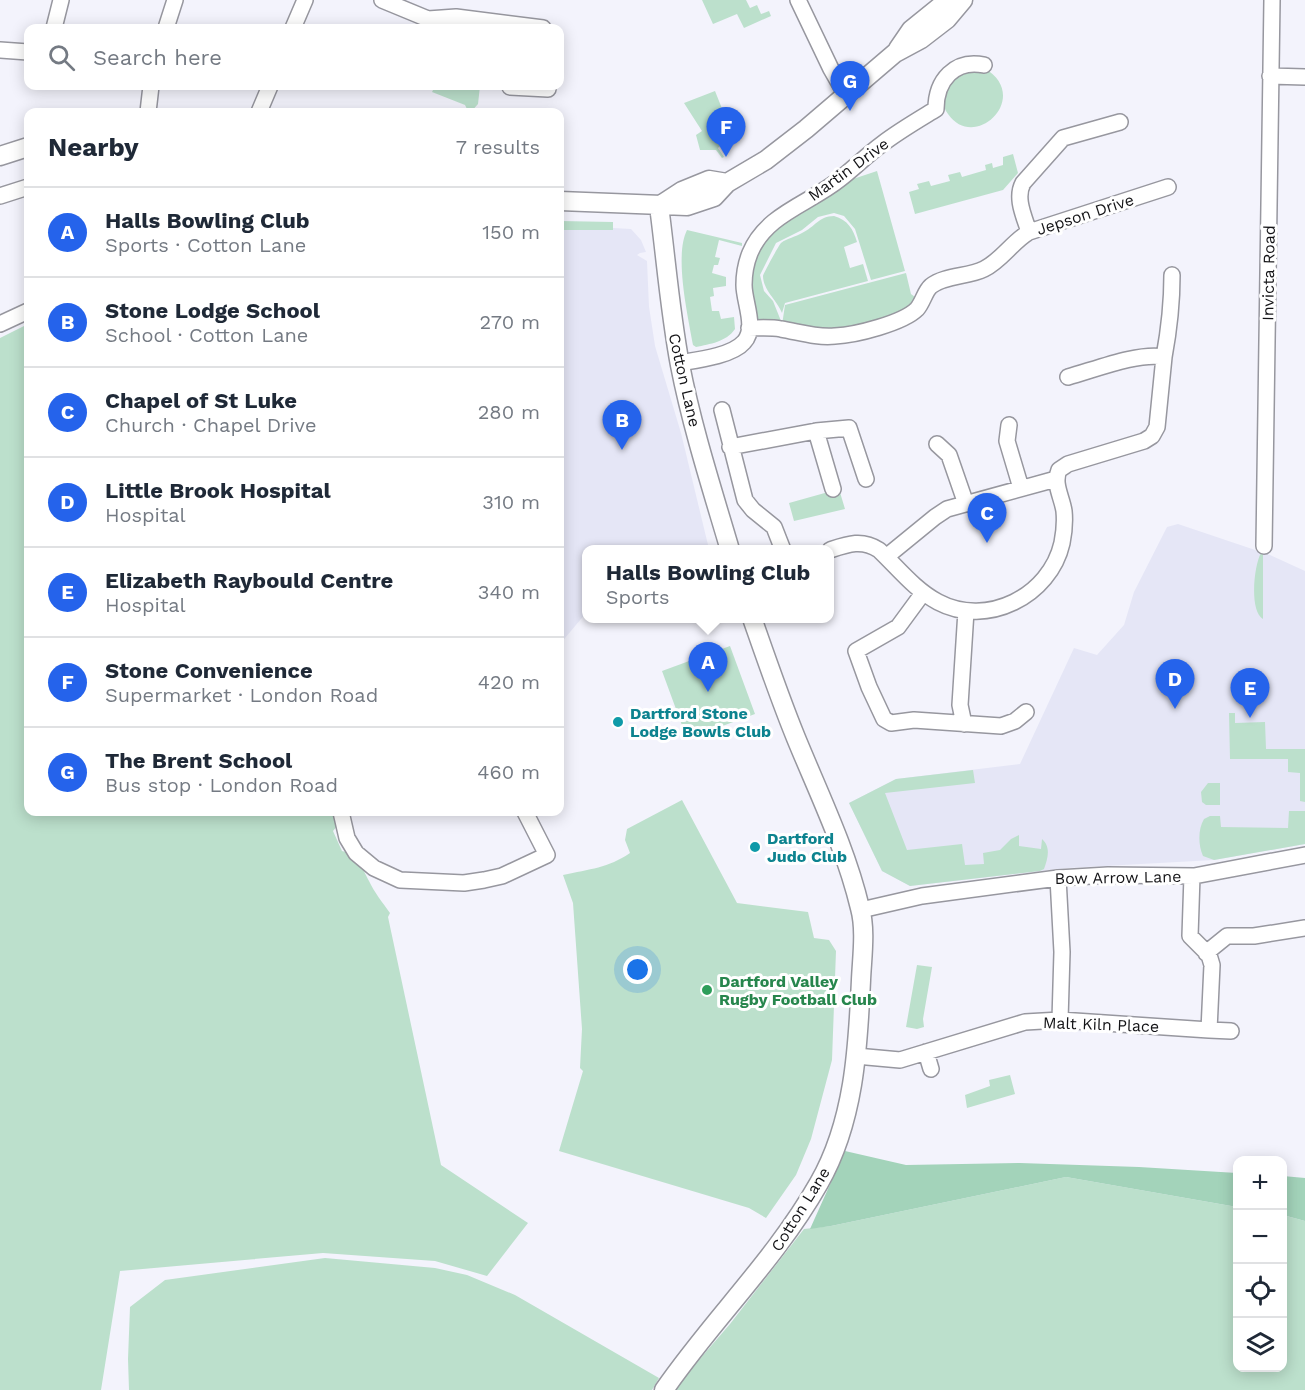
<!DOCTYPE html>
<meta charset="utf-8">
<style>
:root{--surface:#fff;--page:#f2f2f3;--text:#1f2937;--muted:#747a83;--line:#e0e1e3;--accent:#2563eb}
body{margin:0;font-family:"Work Sans",sans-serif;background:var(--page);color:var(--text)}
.controls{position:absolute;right:18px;bottom:18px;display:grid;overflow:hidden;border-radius:12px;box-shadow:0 3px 15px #0003}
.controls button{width:54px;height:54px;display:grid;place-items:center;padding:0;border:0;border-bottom:2px solid var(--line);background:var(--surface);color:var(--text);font:30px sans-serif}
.you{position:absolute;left:638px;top:970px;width:21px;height:21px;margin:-15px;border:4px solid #fff;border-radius:50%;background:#1a73e8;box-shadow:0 0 0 9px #1a73e833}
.badge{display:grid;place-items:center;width:39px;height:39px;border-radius:50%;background:var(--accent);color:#fff;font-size:20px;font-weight:700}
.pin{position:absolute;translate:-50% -50px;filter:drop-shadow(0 2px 3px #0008)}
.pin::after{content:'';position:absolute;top:32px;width:21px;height:18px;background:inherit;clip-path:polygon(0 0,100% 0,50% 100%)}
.popup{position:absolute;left:582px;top:545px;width:252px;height:78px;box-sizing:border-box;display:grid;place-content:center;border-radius:12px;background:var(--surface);filter:drop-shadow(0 2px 4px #0005);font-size:20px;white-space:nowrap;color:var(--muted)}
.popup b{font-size:22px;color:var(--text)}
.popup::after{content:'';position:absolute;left:50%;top:100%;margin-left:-12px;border:12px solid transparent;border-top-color:var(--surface)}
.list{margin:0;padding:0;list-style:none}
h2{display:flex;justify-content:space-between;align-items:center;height:78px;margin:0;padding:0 24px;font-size:26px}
h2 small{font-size:20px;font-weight:400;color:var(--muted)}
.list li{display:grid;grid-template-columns:39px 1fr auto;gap:18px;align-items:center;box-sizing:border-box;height:90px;padding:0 24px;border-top:2px solid var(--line)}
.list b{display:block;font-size:22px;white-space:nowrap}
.list p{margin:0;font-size:20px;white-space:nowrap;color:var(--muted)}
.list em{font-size:20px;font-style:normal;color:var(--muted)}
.icon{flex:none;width:33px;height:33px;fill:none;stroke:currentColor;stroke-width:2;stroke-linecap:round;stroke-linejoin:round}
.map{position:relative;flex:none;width:1305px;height:1390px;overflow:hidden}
.search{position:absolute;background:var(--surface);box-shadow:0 3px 15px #0003;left:24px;top:24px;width:540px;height:66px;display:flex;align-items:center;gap:15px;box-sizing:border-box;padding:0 21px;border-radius:12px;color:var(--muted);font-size:22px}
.panel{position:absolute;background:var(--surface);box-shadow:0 3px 15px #0003;left:24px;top:108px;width:540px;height:708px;border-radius:12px}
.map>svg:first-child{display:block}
</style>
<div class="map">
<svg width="1305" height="1390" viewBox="0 0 1305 1390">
<rect width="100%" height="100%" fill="#f3f3fc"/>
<path fill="#e5e6f6" d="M613 228 631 229 641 240 646 252 640 253 637 255 647 261 649 307 655 346 681 433 709 549 586 550V613L560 644V229Z
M1178 524 1270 555 1305 571V844L1214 860 1068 868 910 886 882 871 849 803 896 779 1020 764 1074 648 1097 655 1124 625 1134 592 1167 527Z"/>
<path fill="#bce0cc" d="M702 0H746L750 8 757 5 761 14 769 11 771 16 744 28 737 14 713 24Z
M984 68C1033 96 975 153 948 114 942 106 943 100 945 91 951 67 962 72 984 68Z
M435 86H480L478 104 471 112 468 111 465 105 432 92Z
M715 91 723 111 742 138 741 139 737 134 730 140 723 131 714 137 720 146 718 148 724 157 722 158 716 150H700L696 135 702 131 684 103Z
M1013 154 1018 173 1003 190 915 214 909 192 919 189 917 184 929 181 931 186 950 181 948 175 960 172 962 177 986 170 985 165 992 163 993 168 1003 165V157Z
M877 171 905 271 871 280 855 229 844 216 834 213 818 217 802 230 776 243 760 275 764 291 773 301 781 321 755 320 750 286 753 261 769 234 844 182Z
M834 216C848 220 853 229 857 242L844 247 850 268 863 264 868 281 785 303 782 313C777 300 763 290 763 276 763 274 779 245 781 243 787 238 796 237 802 233 815 227 819 216 834 216Z
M560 221 613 222V230H560Z
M687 230 742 243V246L719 240 715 257 720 258 718 265H714L712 273 726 277V286L713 288 714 296 710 297 712 311H719L721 319 734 317 735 329C726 342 710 344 696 347L693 345C688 316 674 256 687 230Z
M906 273 911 294 919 300 911 310 840 333 782 325 785 305Z
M28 324V812H333L338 825 333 831 342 851C358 854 362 868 369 881 374 892 383 903 390 913L388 917 441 1165 528 1223 487 1276 435 1261 323 1253 120 1271 101 1390H0V338Z
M839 489 845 509 794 521 789 503Z
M1261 553H1263V619C1249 611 1254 565 1261 553Z
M730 646 755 714 687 739 662 671Z
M1229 713H1235V723L1265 722 1266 749H1305V802L1300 801V773L1288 772V759H1230Z
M973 770 975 783 885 793 907 850 962 844 965 865 984 864 983 853 1000 850 1011 839 1019 835V846L1041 849 1042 839C1051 847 1048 858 1044 869L1040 871 910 886 882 871 849 803 896 779Z
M1208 783H1220V805H1206L1202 802 1201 792Z
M682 800 737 903 808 912 814 938 829 940 836 951 832 1060 811 1139 796 1175 766 1218 749 1208 559 1151 583 1071 580 1068 582 1029 573 903 563 875C590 869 608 868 630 853L625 840 627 829Z
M1289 811H1305V844L1214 860 1203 856C1198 845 1198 829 1204 819L1210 816H1220L1221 827 1288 828Z
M917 965 932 967 923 1019 924 1027 917 1029 906 1027Z
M1010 1075 1015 1094 967 1108 965 1095 990 1086 989 1080Z
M1066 1177 1237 1207 1238 1368H1282L1283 1215 1305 1221V1390H673L730 1324 804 1229 831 1226Z
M325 1258 435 1268 467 1275 515 1295 659 1378 652 1390H129L128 1359 130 1307 165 1280Z"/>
<path fill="#a3d3ba" d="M845 1151 906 1165 1020 1163 1139 1167 1237 1173V1207L1066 1177 831 1226 810 1229Z
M1283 1176 1305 1178V1221L1283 1215Z"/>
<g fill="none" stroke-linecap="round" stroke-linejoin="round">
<defs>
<path id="minor" d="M382 0 428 19 456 17 543 28
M798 0 831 69 846 95
M54 28 61 0
M166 28 175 0
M293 28 305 0
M0 50 28 52
M1270 76 1305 77
M510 87 548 89V86
M148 112 151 86
M259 112 270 86
M0 196 28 187
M1029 232C1024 216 1015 198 1023 183L1063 138 1120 122
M0 324 28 311
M749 328C760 328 771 327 781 329 799 332 817 338 835 336 856 335 903 323 917 309 923 302 925 291 931 286 945 275 968 277 984 269 1002 260 1012 242 1029 232L1168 187
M1164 357C1169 330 1172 303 1172 275
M679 363C697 360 732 356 744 342 757 328 744 302 744 285 744 274 746 263 750 253 766 214 809 204 840 179 854 168 867 155 882 144 899 131 918 120 936 109 936 80 955 59 984 65
M722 410 745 500 753 510 774 527 783 550
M1009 425 1007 441 1021 488
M816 431 833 489
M937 444 949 455 966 504
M730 447 816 431 849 428 866 479
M1264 546 1272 0
M830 550C848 544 862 539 879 550 898 568 915 590 938 602 987 628 1050 596 1062 543 1064 533 1065 521 1064 511 1062 497 1053 484 1059 470L1068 464 1144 441 1152 436 1157 427 1164 357C1138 352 1094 370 1068 377
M886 557 935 517 947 509 1056 479
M923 593 898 627 856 651 869 687 884 719 891 723 914 720 1001 726 1015 721 1026 712
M964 724 960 705 966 611
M341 812 347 838 356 853 374 868 400 880 464 883 484 880 502 876 547 855 525 812
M1058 878 1062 952 1060 1020
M861 910 922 896 1058 878 1108 875 1194 876 1305 855
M1206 953 1227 936H1254L1305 928
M1209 1030 1231 1031
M926 1052 931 1069
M856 1056 900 1060 1025 1022 1060 1020 1209 1030 1212 965 1209 955 1190 936 1192 876"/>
<path id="major" d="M898 49 911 30 948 0
M0 156 28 147
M560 201 687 206 714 197 727 183 766 160 806 129 895 53 921 39 947 19 963 0
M659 206C666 259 670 312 680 365 692 427 712 489 730 550
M659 206 682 191 709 180 727 183
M664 1390C713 1319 776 1259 819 1183 854 1122 858 1049 861 980 862 957 866 930 860 908 846 849 819 794 796 738 780 699 766 658 752 618"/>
</defs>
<use href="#minor" stroke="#97979f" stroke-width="18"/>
<use href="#major" stroke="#97979f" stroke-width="21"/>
<use href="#minor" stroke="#fff" stroke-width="15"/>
<use href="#major" stroke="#fff" stroke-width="18"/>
</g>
<g fill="#0f9aa8" stroke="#fff" stroke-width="2">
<circle cx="618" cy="722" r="6"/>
<circle cx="755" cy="847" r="6"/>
</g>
<circle fill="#2e9e5b" stroke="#fff" stroke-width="2" cx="707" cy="990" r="6"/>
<g text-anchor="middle" stroke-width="6" stroke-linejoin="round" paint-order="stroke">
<g font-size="16" fill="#131316" stroke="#fff">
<text transform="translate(848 169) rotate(-36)" y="6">Martin Drive</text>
<text transform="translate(1085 214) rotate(-18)" y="6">Jepson Drive</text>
<text transform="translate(1268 273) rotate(-89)" y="6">Invicta Road</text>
<text transform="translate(685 380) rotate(77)" y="6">Cotton Lane</text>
<text transform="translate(1118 877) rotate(-1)" y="6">Bow Arrow Lane</text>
<text transform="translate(1101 1024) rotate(2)" y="6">Malt Kiln Place</text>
<text transform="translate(800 1209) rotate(-58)" y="6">Cotton Lane</text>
</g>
<g font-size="16" font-weight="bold" fill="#0d838f" stroke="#fff" text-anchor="start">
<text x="630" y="719">Dartford Stone<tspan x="630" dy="18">Lodge Bowls Club</tspan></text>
<text x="767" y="844">Dartford<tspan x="767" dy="18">Judo Club</tspan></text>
</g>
<g font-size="16" font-weight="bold" fill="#27864d" stroke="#fff" text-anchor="start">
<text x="719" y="987">Dartford Valley<tspan x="719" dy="18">Rugby Football Club</tspan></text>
</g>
</g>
</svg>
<div class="controls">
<button>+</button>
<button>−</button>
<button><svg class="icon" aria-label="locate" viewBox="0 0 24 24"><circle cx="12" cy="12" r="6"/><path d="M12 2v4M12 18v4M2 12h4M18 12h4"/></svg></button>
<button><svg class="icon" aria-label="layers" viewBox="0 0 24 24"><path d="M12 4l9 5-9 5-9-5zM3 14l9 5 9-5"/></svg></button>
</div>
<div class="you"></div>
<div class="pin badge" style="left:708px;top:692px">A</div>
<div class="popup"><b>Halls Bowling Club</b>Sports</div>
<div class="pin badge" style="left:622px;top:450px">B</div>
<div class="pin badge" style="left:987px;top:543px">C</div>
<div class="pin badge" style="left:1175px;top:709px">D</div>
<div class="pin badge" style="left:1250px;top:718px">E</div>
<div class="pin badge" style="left:726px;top:157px">F</div>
<div class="pin badge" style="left:850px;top:111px">G</div>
<div class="search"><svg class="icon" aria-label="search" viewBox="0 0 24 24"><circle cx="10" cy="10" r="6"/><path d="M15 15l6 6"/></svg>Search here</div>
<section class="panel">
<h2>Nearby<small>7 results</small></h2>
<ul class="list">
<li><span class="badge">A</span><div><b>Halls Bowling Club</b><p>Sports · Cotton Lane</p></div><em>150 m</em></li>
<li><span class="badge">B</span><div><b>Stone Lodge School</b><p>School · Cotton Lane</p></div><em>270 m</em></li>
<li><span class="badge">C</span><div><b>Chapel of St Luke</b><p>Church · Chapel Drive</p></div><em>280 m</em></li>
<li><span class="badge">D</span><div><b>Little Brook Hospital</b><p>Hospital</p></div><em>310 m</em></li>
<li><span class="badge">E</span><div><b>Elizabeth Raybould Centre</b><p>Hospital</p></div><em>340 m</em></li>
<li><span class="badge">F</span><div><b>Stone Convenience</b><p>Supermarket · London Road</p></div><em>420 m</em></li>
<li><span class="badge">G</span><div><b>The Brent School</b><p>Bus stop · London Road</p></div><em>460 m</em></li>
</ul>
</section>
</div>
